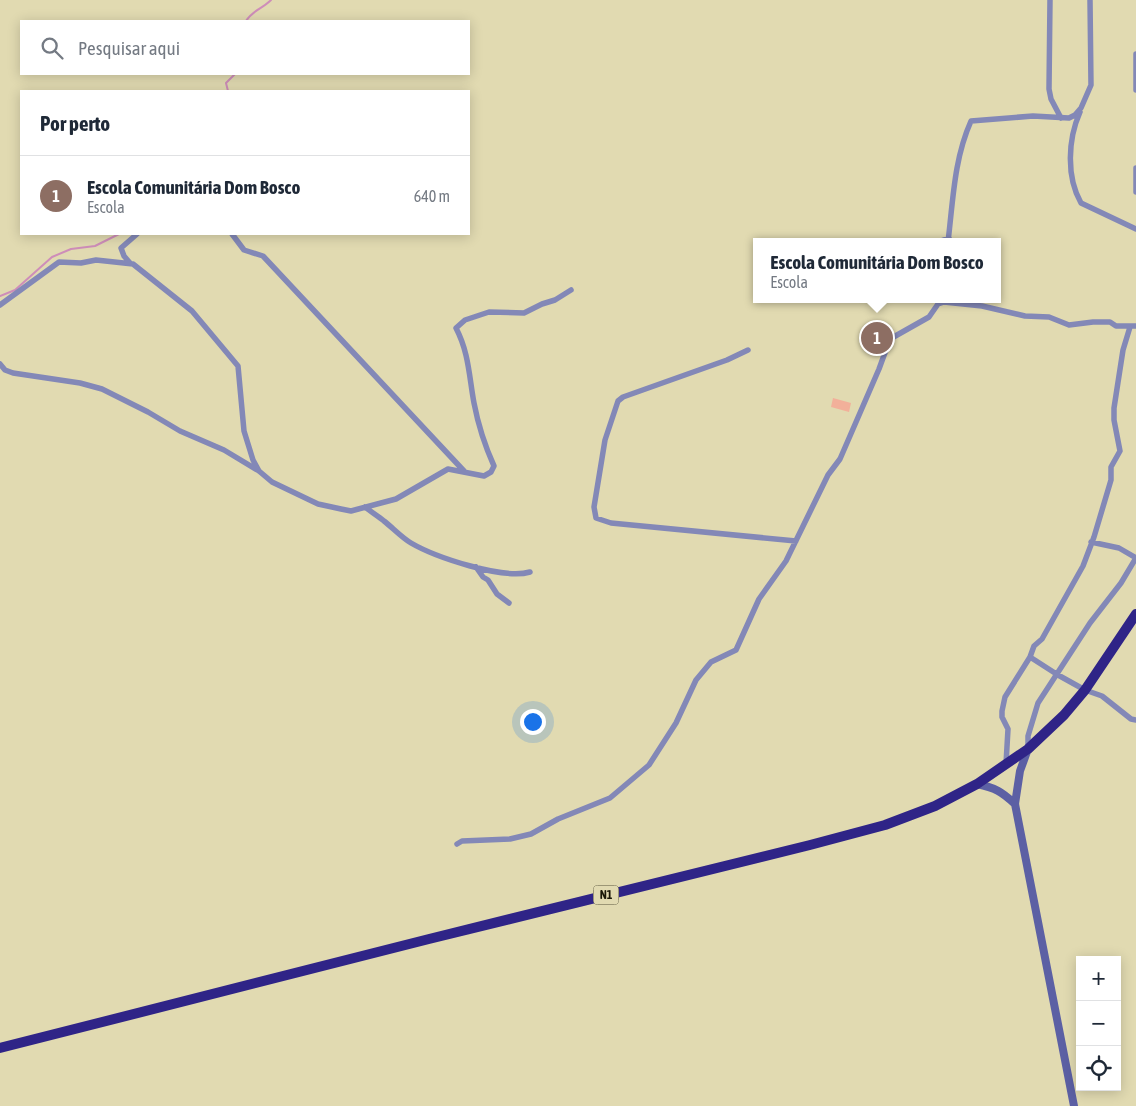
<!DOCTYPE html>
<html lang="pt">
<meta charset="utf-8">
<style>
:root{--surface:#fff;--page:#f6f6f7;--text:#1f2937;--muted:#747a83;--line:#e0e1e3;--accent:#5d5bd3}
body{margin:0;font-family:"Asap Condensed",sans-serif;background:var(--page);color:var(--text)}
.controls{position:absolute;right:15px;bottom:15px;display:grid;overflow:hidden;border-radius:0px;box-shadow:0 2px 12px #0003}
.controls button{width:45px;height:45px;display:grid;place-items:center;padding:0;border:0;border-bottom:1px solid var(--line);background:var(--surface);color:var(--text);font:25px sans-serif}
.you{position:absolute;left:532px;top:721px;width:18px;height:18px;margin:-12px;border:4px solid #fff;border-radius:50%;background:#1a73e8;box-shadow:0 0 0 8px #1a73e833}
.badge{display:grid;place-items:center;width:32px;height:32px;border-radius:50%;background:var(--accent);color:#fff;font-size:16px;font-weight:700}
.pin{position:absolute;translate:-50% -50%;border:2px solid #fff;box-shadow:0 1px 5px #0006}
.popup{position:absolute;left:753px;top:238px;width:248px;height:65px;box-sizing:border-box;display:grid;place-content:center;border-radius:0px;background:var(--surface);filter:drop-shadow(0 1px 4px #0005);font-size:16px;white-space:nowrap;color:var(--muted)}
.popup b{font-size:19px;color:var(--text)}
.popup::after{content:'';position:absolute;left:50%;top:100%;margin-left:-10px;border:10px solid transparent;border-top-color:var(--surface)}
.list{margin:0;padding:0;list-style:none}
h2{display:flex;justify-content:space-between;align-items:center;height:65px;margin:0;padding:0 20px;font-size:21px}
h2 small{font-size:16px;font-weight:400;color:var(--muted)}
.list li{display:grid;grid-template-columns:32px 1fr auto;gap:15px;align-items:center;box-sizing:border-box;height:80px;padding:0 20px;border-top:1px solid var(--line)}
.list b{display:block;font-size:19px;white-space:nowrap}
.list p{margin:0;font-size:16px;white-space:nowrap;color:var(--muted)}
.list em{font-size:16px;font-style:normal;color:var(--muted)}
.icon{flex:none;width:28px;height:28px;fill:none;stroke:currentColor;stroke-width:2;stroke-linecap:round;stroke-linejoin:round}
.map{position:relative;flex:none;width:1136px;height:1106px;overflow:hidden}
.search{position:absolute;background:var(--surface);box-shadow:0 2px 12px #0003;left:20px;top:20px;width:450px;height:55px;display:flex;align-items:center;gap:12px;box-sizing:border-box;padding:0 18px;border-radius:0px;color:var(--muted);font-size:19px}
.panel{position:absolute;background:var(--surface);box-shadow:0 2px 12px #0003;left:20px;top:90px;width:450px;height:145px;border-radius:0px}
.map>svg:first-child{display:block}
</style>
<div class="map">
<svg width="1136" height="1106" viewBox="0 0 1136 1106">
<rect width="100%" height="100%" fill="#e1dab1"/>
<path fill="#f2b09a" d="M833 398 851 403 849 412 831 407Z"/>
<g fill="none" stroke-linecap="round" stroke-linejoin="round">
<path stroke="#ce8db9" stroke-width="2" d="M246 21C253 10 262 9 271 0
M228 91 226 83 235 74
M0 296 15 290 52 257 71 249 95 246 119 234"/>
<path stroke="#8388b7" stroke-width="5.5" d="M1050 0 1049 89 1051 99 1061 118
M1136 54V90
M1080 112C1068 139 1066 177 1081 203L1136 229
M1136 168V192
M232 234 244 250 263 256 464 471
M938 242 949 238
M948 242C953 201 954 159 971 121L1033 116 1069 118 1075 115 1081 108 1091 85 1090 0
M130 263 124 256 121 248 137 234
M0 305 59 262 81 263 96 260 133 264 192 311 238 366 244 431 253 460 259 471
M1130 327 1123 350 1114 408V420L1120 451 1111 467V480L1094 537 1083 566 1042 639 1034 646 1030 657 1058 675 1085 690 1102 696 1131 719 1136 720
M748 350 727 360 623 397 618 401 605 440 594 507 596 518 611 523 796 541
M0 364 5 370 13 373 80 383 102 389 148 412 180 431 224 450 259 471 272 482 318 504 341 509 351 511 396 499 448 469 484 476 491 472 494 466C485 446 478 424 474 403 469 376 469 353 456 328L465 320 489 312 524 313 542 304 555 300 571 290
M365 507C371 512 378 516 384 521 393 528 401 537 411 543 435 557 503 580 530 572
M1091 542 1119 548 1136 558
M476 567 483 577 488 580 497 594 509 603
M1028 749V736L1038 703 1090 623 1121 583 1136 558
M1006 764 1008 729 1002 717V711L1005 697 1030 657
M457 844 462 841 510 839 531 834 558 819 610 798 649 765 676 723 696 680 711 662 736 650 759 599 786 561 828 475 840 459 879 369 890 339 929 317 938 304 944 302 982 306 1025 316 1049 317 1069 325 1093 322H1110L1116 326H1136"/>
<path stroke="#5c60a4" stroke-width="8" d="M1028 749 1020 771 1015 804 1074 1106
M977 784C995 788 1001 791 1015 804"/>
<path stroke="#2f2487" stroke-width="10" d="M0 1048 429 939 810 845 885 825 935 806 977 784 1028 749 1064 715 1085 690 1136 614"/>
</g>
<g text-anchor="middle" stroke-width="4" stroke-linejoin="round" paint-order="stroke">
<rect fill="#e1dab1" stroke="#56523b" stroke-width="1" x="593.5" y="885.5" width="25" height="19" rx="4"/>
<g font-size="12" font-weight="bold" fill="#1a1808">
<text x="606" y="899">N1</text>
</g>
</g>
</svg>
<div class="controls">
<button>+</button>
<button>−</button>
<button><svg class="icon" aria-label="locate" viewBox="0 0 24 24"><circle cx="12" cy="12" r="6"/><path d="M12 2v4M12 18v4M2 12h4M18 12h4"/></svg></button>
</div>
<div class="you"></div>
<div class="pin badge" style="left:877px;top:338px;background:#8d6e63">1</div>
<div class="popup"><b>Escola Comunitária Dom Bosco</b>Escola</div>
<div class="search"><svg class="icon" aria-label="search" viewBox="0 0 24 24"><circle cx="10" cy="10" r="6"/><path d="M15 15l6 6"/></svg>Pesquisar aqui</div>
<section class="panel">
<h2>Por perto<small></small></h2>
<ul class="list">
<li><span class="badge" style="background:#8d6e63">1</span><div><b>Escola Comunitária Dom Bosco</b><p>Escola</p></div><em>640 m</em></li>
</ul>
</section>
</div>
